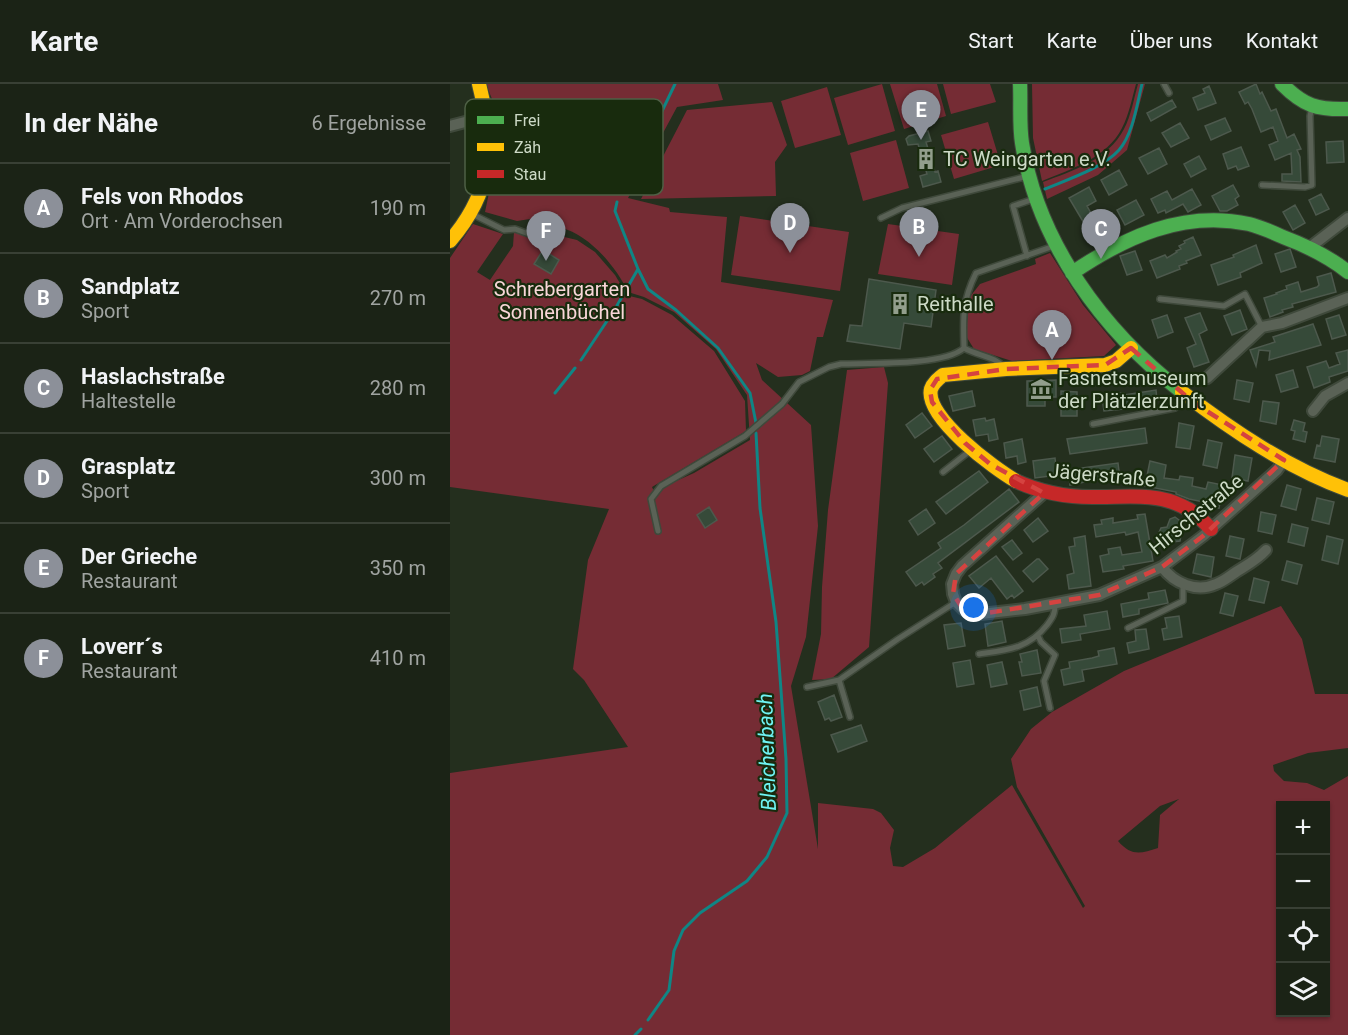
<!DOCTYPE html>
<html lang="de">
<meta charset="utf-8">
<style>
:root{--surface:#1b2316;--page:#242b1f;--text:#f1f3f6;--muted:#a0a4a1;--line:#394035;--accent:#8c9099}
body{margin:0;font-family:Roboto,sans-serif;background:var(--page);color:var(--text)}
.controls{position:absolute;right:18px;bottom:18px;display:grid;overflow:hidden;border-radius:0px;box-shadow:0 2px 4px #0004}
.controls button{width:54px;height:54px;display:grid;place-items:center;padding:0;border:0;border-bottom:2px solid var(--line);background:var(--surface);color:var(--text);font:30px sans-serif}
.you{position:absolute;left:524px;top:524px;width:21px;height:21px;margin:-15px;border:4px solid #fff;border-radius:50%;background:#1a73e8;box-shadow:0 0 0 9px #1a73e833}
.badge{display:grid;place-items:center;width:39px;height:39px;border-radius:50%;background:var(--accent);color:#fff;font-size:20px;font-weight:700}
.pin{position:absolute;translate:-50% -50px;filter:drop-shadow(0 2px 3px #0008)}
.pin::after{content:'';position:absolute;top:32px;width:21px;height:18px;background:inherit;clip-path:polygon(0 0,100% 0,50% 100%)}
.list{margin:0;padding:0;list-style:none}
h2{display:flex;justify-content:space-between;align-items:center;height:78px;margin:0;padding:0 24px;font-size:26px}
h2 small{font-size:20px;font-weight:400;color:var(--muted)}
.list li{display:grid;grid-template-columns:39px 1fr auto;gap:18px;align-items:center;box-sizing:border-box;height:90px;padding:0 24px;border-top:2px solid var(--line)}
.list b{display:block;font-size:22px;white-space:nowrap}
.list p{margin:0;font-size:20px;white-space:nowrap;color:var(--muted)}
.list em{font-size:20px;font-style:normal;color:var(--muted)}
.icon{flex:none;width:33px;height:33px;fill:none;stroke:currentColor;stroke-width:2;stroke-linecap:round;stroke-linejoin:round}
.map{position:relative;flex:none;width:898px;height:951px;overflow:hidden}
header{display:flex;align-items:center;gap:36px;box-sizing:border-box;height:84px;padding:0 30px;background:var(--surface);border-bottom:2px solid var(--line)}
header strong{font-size:28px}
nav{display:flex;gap:33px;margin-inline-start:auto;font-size:21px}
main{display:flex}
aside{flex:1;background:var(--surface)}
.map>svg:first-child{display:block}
</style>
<header>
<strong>Karte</strong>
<nav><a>Start</a><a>Karte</a><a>Über uns</a><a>Kontakt</a></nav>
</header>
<main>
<aside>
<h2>In der Nähe<small>6 Ergebnisse</small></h2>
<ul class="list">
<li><span class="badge">A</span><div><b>Fels von Rhodos</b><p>Ort · Am Vorderochsen</p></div><em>190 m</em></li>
<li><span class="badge">B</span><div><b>Sandplatz</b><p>Sport</p></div><em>270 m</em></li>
<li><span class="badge">C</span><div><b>Haslachstraße</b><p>Haltestelle</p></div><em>280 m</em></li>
<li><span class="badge">D</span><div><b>Grasplatz</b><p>Sport</p></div><em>300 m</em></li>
<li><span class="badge">E</span><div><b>Der Grieche</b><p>Restaurant</p></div><em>350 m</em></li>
<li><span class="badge">F</span><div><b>Loverr´s</b><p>Restaurant</p></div><em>410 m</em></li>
</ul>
</aside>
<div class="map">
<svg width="898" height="951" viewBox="0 0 898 951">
<rect width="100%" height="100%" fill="#242f1e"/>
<path fill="#752c34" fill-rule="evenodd" d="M36 0H268L273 16 227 23 178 114 219 124 220 128 277 133 271 198 383 216 373 253H367L360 287 352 291 328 293 306 279 312 296 361 341 368 442 356 553 341 602 368 765V719L423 725 431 729 444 746 440 764 443 782 453 783 485 764 562 701 633 824 635 822 567 703 561 675 581 645 602 628 674 587 831 522 852 555 865 610H898V664L858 669 823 681 824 687 834 697 857 699 874 706 898 692V951H0V689L178 663 134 596 123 585 138 476 159 425 0 403V174L23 140 53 150 27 188 40 196 63 162 64 148 84 154 89 147 127 156 145 168 165 191 171 201V210L192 215 222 231 264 267 295 317 296 347 202 403 206 412 215 402 244 389 300 356 297 311 266 265 224 228 194 213 178 208C167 184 139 150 111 144 102 142 91 143 82 143L80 135 67 137 35 128 49 61 42 15ZM729 715 710 731 708 764C690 770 681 772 668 757L710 722ZM830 722H876V928H830Z
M432 0 445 47 398 61 384 14Z
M440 0H487L496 32 454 45Z
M493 0H540L546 18 501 30Z
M582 0H686C682 14 679 31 672 44 657 74 621 85 592 97L583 54Z
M688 0H695L677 66 648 91 597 115 593 98C622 87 658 76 674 45 681 32 684 14 688 0Z
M377 3 391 51 345 64 331 17Z
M322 18 337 61 325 78 326 112 191 115 237 26Z
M538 38 551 81 504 95 491 51Z
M446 56 459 104 413 117 400 69Z
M290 132 399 148 390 207 281 191Z
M438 140 509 150 502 201 428 190Z
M600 169 633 221 666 261 654 272 562 277 524 265 516 252 519 214 530 200 586 180 585 175Z
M434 283 438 299 419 563 381 595 362 596 371 550 372 503 378 426 397 286Z"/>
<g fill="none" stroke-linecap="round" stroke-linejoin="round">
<path stroke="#0f8685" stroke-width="3" d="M595 105C616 96 653 84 669 66 683 50 687 20 692 0
M171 109 190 73 225 0
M188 185 198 205 226 226 268 264 300 309 306 339
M161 232 188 185 165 127 167 118
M131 276 157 237
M105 309 125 284
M198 936 219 906 224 867 233 846 250 829 297 797 317 773 337 729 336 675 326 538 310 424 306 349
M185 951 191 945"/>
</g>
<path fill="#364a39" stroke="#4d594d" stroke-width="1.5" d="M806 0 810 10 812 8 821 27 826 25 837 54 844 50 851 65 847 66 850 73 851 98 832 97V90H842L841 69 825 76 819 61 828 57 823 43 811 48 802 25 798 18 795 20 789 8Z
M759 2 766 19 748 26 743 14 755 9 753 5Z
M722 16 726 23 701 37 697 29Z
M775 34 781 47 761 56 755 42Z
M730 39 739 54 721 63 712 49Z
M478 47 481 57 476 58 485 88 488 87 491 98 473 103 470 92 477 90 468 60 458 61 456 55 459 52Z
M893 57 894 78 877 79 876 58Z
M791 63 799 82 788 86 786 82 778 85 773 70Z
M709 64 717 80 698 90 689 74Z
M749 72 756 85 741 93 734 80Z
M669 86 677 101 659 111 651 96Z
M783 101 789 112 785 115 788 121 777 127H770L762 112Z
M639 103 646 117 637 122 645 136 653 132 661 146 644 156 619 114Z
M742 105 751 121 738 128 733 120 716 129 715 126 708 129 701 115 717 107 722 116Z
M871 110 879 125 866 131 859 116Z
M686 116 694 131 675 141 667 126Z
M845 121 855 139 843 146 833 128Z
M743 153 751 171 736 177 737 179 729 182 730 185 707 194 700 177 715 171 717 174 727 168 726 167 731 165 729 162 735 159 734 157Z
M806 161 812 179 790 189 791 193 768 201 761 181 784 173 783 171Z
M840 165 846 183 831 188 825 170Z
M93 166 109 176 101 190 84 180Z
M685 167 692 186 677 191 670 172Z
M881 189 886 208 842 220 843 223 832 226 833 228 820 233 814 214 827 210 826 209 837 205 836 202 848 198 851 208 867 203 869 201 867 193Z
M419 195 486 206 481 243 454 239 450 265 397 257 400 241 412 242Z
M790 226 797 245 782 251 774 232Z
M750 229 757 246 749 250 759 278 744 283 737 264 746 260 735 234Z
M717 231 723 248 708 254 702 236Z
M889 231 896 251 882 255 876 235Z
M863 240 871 261 819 276 820 267 809 266 806 282 800 266 825 258 823 253Z
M898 266V287L879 293 880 298 864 304 857 283 876 277 879 284 890 280 886 269Z
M843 286 848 303 831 308 826 291Z
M606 296V313H595V322H577V297Z
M787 296 803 299 799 318 784 315Z
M706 306 707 316H703L704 322 654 327 652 312 668 309H674V311Z
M522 307 525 322 503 327 499 312Z
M611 307 627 308V332H611Z
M813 317 829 319 826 340 810 337Z
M472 329 482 342 465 354 456 341Z
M535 334 536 337 544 335 548 355 539 357 538 350 526 352 523 336Z
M844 336 855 339 853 347 857 348 855 358 843 355 845 347 841 346Z
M729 339 744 342 740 365 726 363Z
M695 344 697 359 620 370 617 355Z
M492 352 502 365 484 378 474 365Z
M872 352 889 355 885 378 864 374 867 361 870 362Z
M572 355 576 378 568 380 567 372 556 374 554 359Z
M758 356 772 359 767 384 753 381Z
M785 371 802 374 798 397 782 394Z
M605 374 607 391 585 394 583 377Z
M700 377 716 381 714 394 729 396 730 392 743 394 742 402 756 405 758 398 773 401 769 424 753 421 754 418 739 415 726 410V408L695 402Z
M668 379 670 395 650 398 649 395 620 401 618 386Z
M529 387 538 398 496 430 486 418Z
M837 401 851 405 846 426 831 422Z
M559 405 569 418 488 479 492 484 483 490 485 493 474 501 472 498 466 502 456 488 491 464 488 459 514 441Z
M867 414 884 418 879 440 862 436Z
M259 423 267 436 255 444 247 431Z
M476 425 485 439 468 451 459 437Z
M811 428 826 431 822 450 808 447Z
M695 430 703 477 673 482 674 485 653 488 650 472 659 470 658 465 670 463 672 471 692 468 688 448 676 451 675 448 646 453 644 441 652 440 651 436 663 434V439L688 435 687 431Z
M725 433 733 439 730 457 712 459 707 453 711 444 717 443 720 435Z
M588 434 598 447 583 458 574 446Z
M842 440 858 444 854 462 838 458Z
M635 452 641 502 619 505 617 491 624 489 619 463 625 462 624 454Z
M780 452 794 455 790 475 776 472Z
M877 452 893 456 888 480 872 476Z
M562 456 572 469 563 476 552 463Z
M747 470 764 473 761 493 743 489Z
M546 472 573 507 564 514 562 511 557 515 541 494 529 504 519 492Z
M587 475H589L598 485 583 498 573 487Z
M837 477 852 481 847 500 832 496Z
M804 494 819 498 814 519 799 516Z
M715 506 718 519 689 525V530L673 533 671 520 699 515 698 509Z
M775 509 788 512 783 532 770 529Z
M657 527 660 545 630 550 631 556 612 559 610 545 636 542 634 531Z
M729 532 732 553 714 556 712 545 717 544 715 534Z
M552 537 556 558 538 562 535 540Z
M511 539 515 562 498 565 494 541Z
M696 545 699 565 679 569 677 559 686 557 685 546Z
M664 564 667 580 632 586 634 597 614 601 611 586 620 584 619 578 642 574 649 572 648 567Z
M587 566 591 589 572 592 569 578H572L570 570Z
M520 576 524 600 507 603 503 579Z
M552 578 557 600 541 603 537 581Z
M587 603 591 622 574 626 570 607Z
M384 611 392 633 381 637 379 634 375 636 368 618Z
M411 641 417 657 388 668 381 651Z"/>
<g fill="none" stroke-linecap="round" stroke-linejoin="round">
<defs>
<path id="lane" d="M714 0 719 9
M812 101 855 103 862 101 860 32 862 23
M22 130 54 146 65 145 90 154
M431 134 452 124 578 92
M577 172 563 122 584 115
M710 215 774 222 795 210 812 243
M555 284C545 272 528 272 514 264 513 234 512 217 526 189L604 162
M643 340 725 324 734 312
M493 388 521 366
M208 447 201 415 211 402 295 352 332 320 349 298 379 283 391 280C419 279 494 282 514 264
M678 544 733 517V500
M588 552 591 558 605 571 594 597 600 624
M529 570C557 566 578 565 597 541 603 533 605 530 605 520
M389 596 400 633
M357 603 389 596 448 555 506 518"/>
<path id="street" d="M0 42 38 32
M859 164 898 134
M757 294 812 243 832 239 898 214
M863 327 875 312 898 299
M595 408 512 482 506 490 502 500 503 510 506 518 513 525 520 528 531 530 575 525 649 511 712 483 753 452 827 386 834 376
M712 483C724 499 746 509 766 500 773 498 780 492 786 488 797 481 807 476 816 466"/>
<path id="fast" d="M570 0C571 19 569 40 572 59 588 159 653 247 732 308
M832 0C854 22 867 26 898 25
M622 189C675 153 733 126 799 140 811 143 822 148 833 153 857 162 878 172 898 188"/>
<path id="slow" d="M0 157C43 107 45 62 29 0
M732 308C783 347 838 384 898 406
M566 397C545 385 474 333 481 305 483 299 488 295 493 291L556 285 655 281 666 277 681 264"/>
<path id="jam" d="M566 397C590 408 615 413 642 413 672 414 704 408 732 422 744 427 752 436 761 445"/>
</defs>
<use href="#lane" stroke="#3f493b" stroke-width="8"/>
<use href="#street" stroke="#3f493b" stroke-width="14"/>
<use href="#fast" stroke="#3f493b" stroke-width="16"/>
<use href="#slow" stroke="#3f493b" stroke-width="16"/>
<use href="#jam" stroke="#3f493b" stroke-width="16"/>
<use href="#lane" stroke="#5a6256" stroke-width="5"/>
<use href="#street" stroke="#5a6256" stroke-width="10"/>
<use href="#fast" stroke="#4caf50" stroke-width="14"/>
<use href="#slow" stroke="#ffc107" stroke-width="14"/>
<use href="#jam" stroke="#c62828" stroke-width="14"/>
</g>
<path fill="none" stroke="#d54340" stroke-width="4.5" stroke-dasharray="12 8" stroke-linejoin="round" d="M681 264 744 319 834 376 753 452 712 483 649 511 531 530 513 525 503 510 506 490 594 409 540 380 515 359 482 318 480 306 487 295 556 285 655 281Z"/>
<defs>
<symbol id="building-bare" viewBox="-9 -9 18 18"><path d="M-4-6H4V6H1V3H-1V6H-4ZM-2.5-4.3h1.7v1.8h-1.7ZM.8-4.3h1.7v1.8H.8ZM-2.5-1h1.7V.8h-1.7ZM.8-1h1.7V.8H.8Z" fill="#929e8c" stroke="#182b0d" stroke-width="2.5" paint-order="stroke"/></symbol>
<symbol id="museum-bare" viewBox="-9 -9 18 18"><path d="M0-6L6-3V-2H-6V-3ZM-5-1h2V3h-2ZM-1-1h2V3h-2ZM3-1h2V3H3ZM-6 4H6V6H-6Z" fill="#929e8c" stroke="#182b0d" stroke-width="2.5" paint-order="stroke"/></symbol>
</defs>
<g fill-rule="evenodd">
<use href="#building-bare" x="461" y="60" width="30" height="30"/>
<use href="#building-bare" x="435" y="205" width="30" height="30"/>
<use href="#museum-bare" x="576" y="290" width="30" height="30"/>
</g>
<g text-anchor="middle" stroke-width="4.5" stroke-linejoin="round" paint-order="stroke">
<g font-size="20" fill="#cddac7" stroke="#182b0d" text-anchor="start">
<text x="493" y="82">TC Weingarten e.V.</text>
<text x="467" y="227">Reithalle</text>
<text x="608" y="301">Fasnetsmuseum<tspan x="608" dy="23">der Plätzlerzunft</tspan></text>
</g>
<g font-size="20" fill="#f9d6d8" stroke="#182b0d">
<text x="112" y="212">Schrebergarten<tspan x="112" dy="23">Sonnenbüchel</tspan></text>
</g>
<g font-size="20" fill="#cddac7" stroke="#182b0d">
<text transform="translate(652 391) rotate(5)" y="7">Jägerstraße</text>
<text transform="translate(746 430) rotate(-39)" y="7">Hirschstraße</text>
</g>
<g font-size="21" font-style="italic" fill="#6ff4f4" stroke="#182b0d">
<text transform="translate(317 668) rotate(-92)" y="7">Bleicherbach</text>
</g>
</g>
<rect x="15" y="15" width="198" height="96" rx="9" fill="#182b0d" stroke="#4e6045" stroke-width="1.5"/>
<rect x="27" y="32" width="27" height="8" fill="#4caf50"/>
<rect x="27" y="59" width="27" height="8" fill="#ffc107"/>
<rect x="27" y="86" width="27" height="8" fill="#c62828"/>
<g font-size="16" fill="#cddac7">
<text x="64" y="42">Frei</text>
<text x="64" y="69">Zäh</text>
<text x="64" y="96">Stau</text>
</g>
</svg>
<div class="controls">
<button>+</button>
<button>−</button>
<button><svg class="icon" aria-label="locate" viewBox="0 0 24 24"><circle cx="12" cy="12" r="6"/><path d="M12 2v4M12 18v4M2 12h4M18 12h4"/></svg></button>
<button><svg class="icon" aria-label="layers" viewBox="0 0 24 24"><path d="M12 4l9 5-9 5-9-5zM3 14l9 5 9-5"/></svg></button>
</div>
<div class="you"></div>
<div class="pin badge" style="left:602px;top:276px">A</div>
<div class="pin badge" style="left:469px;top:173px">B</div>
<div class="pin badge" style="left:651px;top:175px">C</div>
<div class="pin badge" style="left:340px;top:169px">D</div>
<div class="pin badge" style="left:471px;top:56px">E</div>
<div class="pin badge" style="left:96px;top:177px">F</div>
</div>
</main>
